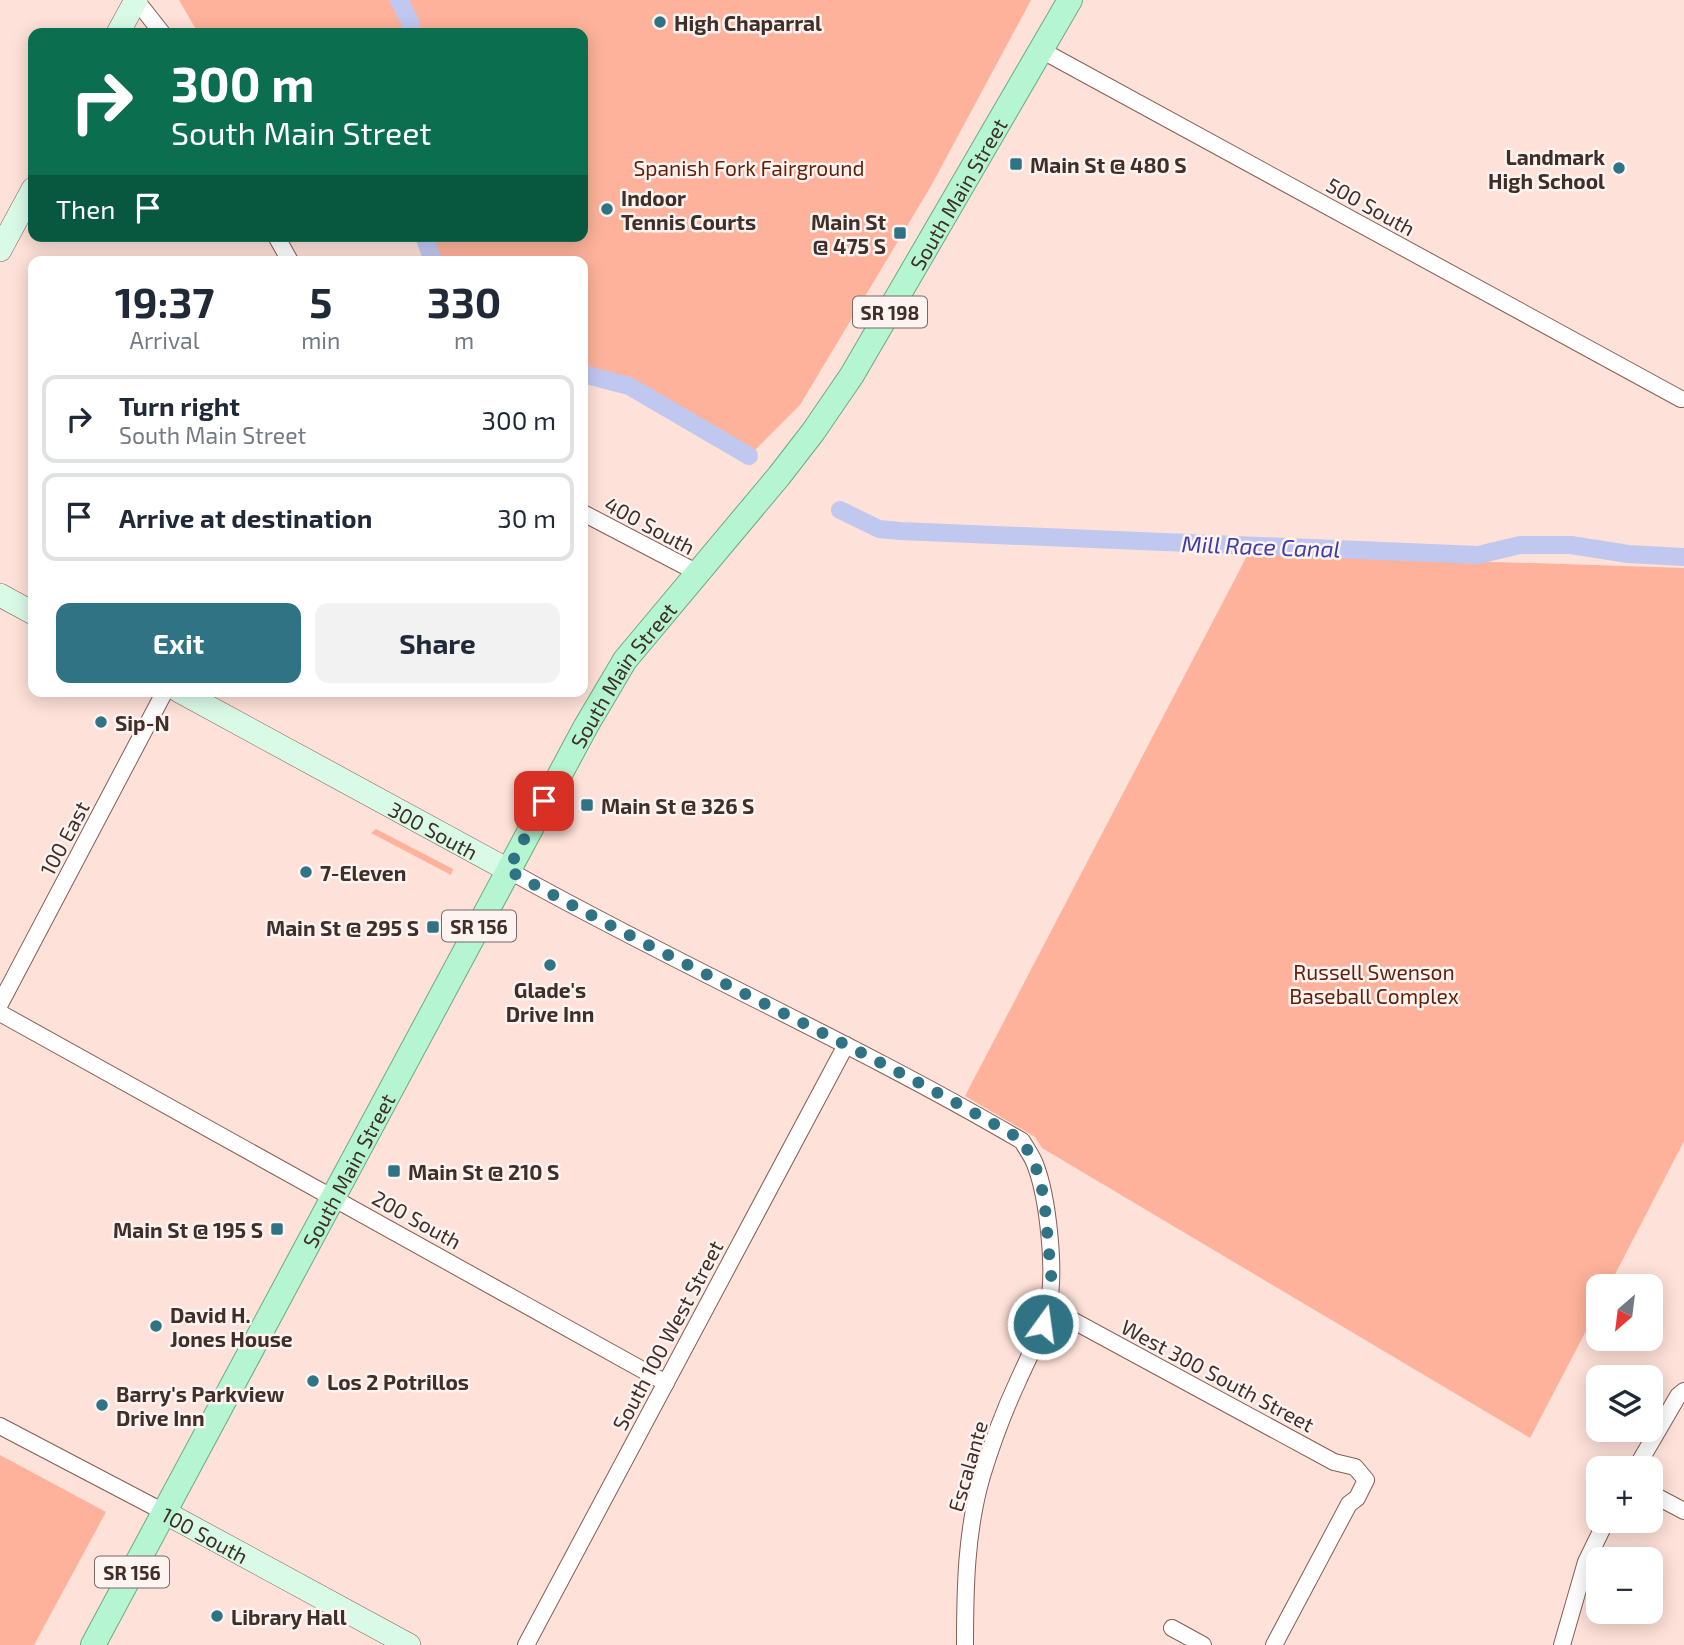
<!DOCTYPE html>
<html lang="en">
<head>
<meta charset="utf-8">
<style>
  :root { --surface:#fff; --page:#f2f2f3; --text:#1f2937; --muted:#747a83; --line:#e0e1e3; --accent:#307384 }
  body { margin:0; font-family:"Exo 2",sans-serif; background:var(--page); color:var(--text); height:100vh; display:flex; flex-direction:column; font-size:26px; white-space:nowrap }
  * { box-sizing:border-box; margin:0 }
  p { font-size:23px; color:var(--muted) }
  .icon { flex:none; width:38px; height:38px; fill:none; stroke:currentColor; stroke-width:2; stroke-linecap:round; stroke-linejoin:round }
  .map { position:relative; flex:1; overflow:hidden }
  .details { position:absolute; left:28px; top:256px; width:560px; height:441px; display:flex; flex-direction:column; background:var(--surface); border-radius:14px; box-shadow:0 4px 18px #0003 }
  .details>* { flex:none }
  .top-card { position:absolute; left:28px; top:28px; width:560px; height:214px; border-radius:14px; box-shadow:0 4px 18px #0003; background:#0b6e4f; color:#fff; overflow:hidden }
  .needle { width:46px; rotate:208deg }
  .buttons { position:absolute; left:1586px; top:1274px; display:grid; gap:14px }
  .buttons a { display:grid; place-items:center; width:77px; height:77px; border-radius:14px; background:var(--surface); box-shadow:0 4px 18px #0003; font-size:35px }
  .pin { position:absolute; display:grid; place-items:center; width:60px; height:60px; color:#fff; margin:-30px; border-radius:14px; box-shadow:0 4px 10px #0006 }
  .me { position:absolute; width:77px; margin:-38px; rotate:14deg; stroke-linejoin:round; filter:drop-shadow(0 0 5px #0008) }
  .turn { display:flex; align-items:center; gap:24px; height:147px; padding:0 28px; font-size:32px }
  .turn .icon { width:91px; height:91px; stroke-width:2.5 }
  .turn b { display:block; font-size:49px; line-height:60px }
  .then { display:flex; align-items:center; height:66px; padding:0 28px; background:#0003; gap:14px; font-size:26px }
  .eta { display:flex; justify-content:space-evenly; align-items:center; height:119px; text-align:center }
  .eta b { font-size:42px; font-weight:700; line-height:49px }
  .primary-button { display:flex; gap:14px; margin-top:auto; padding:14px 28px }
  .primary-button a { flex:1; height:80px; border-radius:14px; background:var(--accent); color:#fff; font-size:28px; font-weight:700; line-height:80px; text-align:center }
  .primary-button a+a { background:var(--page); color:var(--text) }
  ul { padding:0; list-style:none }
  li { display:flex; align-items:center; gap:21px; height:88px; margin:0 14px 10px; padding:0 14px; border:4px solid var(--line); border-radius:14px }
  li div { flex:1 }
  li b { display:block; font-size:26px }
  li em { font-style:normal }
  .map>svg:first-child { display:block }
  .green { fill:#feb29b }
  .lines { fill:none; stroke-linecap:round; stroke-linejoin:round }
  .canal { stroke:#c1c8f0; stroke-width:18 }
  .street-casing { stroke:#865d51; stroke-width:18 }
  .secondary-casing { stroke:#865d51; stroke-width:24 }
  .primary-casing { stroke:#6cab82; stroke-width:26 }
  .street { stroke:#fff; stroke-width:16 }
  .secondary { stroke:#dafae8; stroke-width:23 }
  .primary { stroke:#b5f5d1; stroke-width:24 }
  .route { stroke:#307384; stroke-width:12; stroke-dasharray:0 21.6 }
  .poi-dot { fill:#307384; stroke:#fdf3f0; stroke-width:2.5 }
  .labels { text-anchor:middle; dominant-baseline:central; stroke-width:5; stroke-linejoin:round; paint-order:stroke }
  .shield { fill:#fdf3f0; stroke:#796964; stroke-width:2 }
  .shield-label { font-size:19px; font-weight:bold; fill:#402e28 }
  .poi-label { font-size:21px; font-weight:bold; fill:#402e28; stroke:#fdf3f0; text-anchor:start }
  .park-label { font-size:21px; fill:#611e08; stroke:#fdf3f0 }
  .street-label { font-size:21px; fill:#402e28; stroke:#fdf3f0 }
  .water-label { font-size:23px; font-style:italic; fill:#3e3daa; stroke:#fdf3f0 }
</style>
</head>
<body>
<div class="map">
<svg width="1684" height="1645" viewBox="0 0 1684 1645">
  <rect width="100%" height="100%" fill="#fee1d8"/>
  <g class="green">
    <path d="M179,0h852l-100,186 -131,219 -51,51 -120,-70 -46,-12v-113h-150l-9,-25h159v-203h-385z"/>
    <path d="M1248,554l436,14v573l-75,145h-11v22l-68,130 -488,-290 -7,-11 -70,-41z"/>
    <path d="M376,829l77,40 -2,6 -80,-42z"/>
    <path d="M0,1455l106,57 -72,133h-34z"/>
  </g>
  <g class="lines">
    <g class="canal">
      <path d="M399,0l11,22 2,11"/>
      <path d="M424,236l9,25"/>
      <path d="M583,374l46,12 120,70"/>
      <path d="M840,510l39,19 21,2 578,24 42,-10h51l57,9 56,3"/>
    </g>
    <g class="street-casing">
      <g id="street">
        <path d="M136,0l26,33"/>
        <path d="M1041,50l640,349"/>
        <path d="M276,236l14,25"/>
        <path d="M583,513l115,60"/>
        <path d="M508,870c169,95 347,173 514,271 4,7 10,15 13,23 13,33 21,108 13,143 -6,26 -19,49 -30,74 -14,30 -26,62 -36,95 -16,55 -17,112 -17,169"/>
        <path d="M0,1004l165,-313"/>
        <path d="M0,1013l666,370"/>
        <path d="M1048,1307l286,155 21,5 11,13 -9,18 -8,6 -75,141"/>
        <path d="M0,1426l164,86"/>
        <path d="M1636,1468l42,-72 6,-5"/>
        <path d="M1650,1493l34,18"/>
        <path d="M1172,1628l31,17"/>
        <path d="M526,1645l320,-600"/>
        <path d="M1562,1645l24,-83 20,-41"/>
      </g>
    </g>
    <g class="secondary-casing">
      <g id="secondary">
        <path d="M118,33l18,-33"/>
        <path d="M0,250l33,-61"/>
        <path d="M0,595l33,18"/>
        <path id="s1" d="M179,691l329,179"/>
        <path id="s2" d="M164,1512l245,133"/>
      </g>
    </g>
    <g class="primary-casing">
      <g id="primary">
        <path id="s3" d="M93,1645l493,-919 39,-66 154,-184 34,-44 39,-57 218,-375"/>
      </g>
    </g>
    <use href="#street" class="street"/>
    <use href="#secondary" class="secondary"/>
    <use href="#primary" class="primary"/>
  </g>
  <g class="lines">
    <path class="route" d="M544,801l-36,69c169,95 347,173 514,270l13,24 9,33 8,88 -9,39"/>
  </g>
  <g class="poi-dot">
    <circle cx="660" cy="22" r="7"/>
    <rect x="1009" y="157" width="14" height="14" rx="3.5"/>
    <circle cx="1619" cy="168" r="7"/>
    <circle cx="607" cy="209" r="7"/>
    <rect x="893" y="226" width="14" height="14" rx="3.5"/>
    <circle cx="101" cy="722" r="7"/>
    <rect x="580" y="798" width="14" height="14" rx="3.5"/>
    <circle cx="306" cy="872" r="7"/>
    <rect x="426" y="920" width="14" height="14" rx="3.5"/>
    <circle cx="550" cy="965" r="7"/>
    <rect x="387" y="1164" width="14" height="14" rx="3.5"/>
    <rect x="270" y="1222" width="14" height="14" rx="3.5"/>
    <circle cx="156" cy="1326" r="7"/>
    <circle cx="313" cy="1381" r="7"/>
    <circle cx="102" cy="1405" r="7"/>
    <circle cx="217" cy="1616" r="7"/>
  </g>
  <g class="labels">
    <g class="shield">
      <rect x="853" y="296.5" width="74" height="31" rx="5"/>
      <rect x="442" y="910.5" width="74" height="31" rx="5"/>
      <rect x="95" y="1556.5" width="74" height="31" rx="5"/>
    </g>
    <g class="shield-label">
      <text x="890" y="312">SR 198</text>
      <text x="479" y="926">SR 156</text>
      <text x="132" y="1572">SR 156</text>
    </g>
    <g class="poi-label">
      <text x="674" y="22">High Chaparral</text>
      <text x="1605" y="156" text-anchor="end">Landmark<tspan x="1605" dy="24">High School</tspan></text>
      <text x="1030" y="164">Main St @ 480 S</text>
      <text x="621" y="197">Indoor<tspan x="621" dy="24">Tennis Courts</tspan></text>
      <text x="886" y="221" text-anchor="end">Main St<tspan x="886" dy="24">@ 475 S</tspan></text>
      <text x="115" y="722">Sip-N</text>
      <text x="601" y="805">Main St @ 326 S</text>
      <text x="320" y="872">7-Eleven</text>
      <text x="419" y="927" text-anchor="end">Main St @ 295 S</text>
      <text x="550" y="989" text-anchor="middle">Glade's<tspan x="550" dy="24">Drive Inn</tspan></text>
      <text x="408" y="1171">Main St @ 210 S</text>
      <text x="263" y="1229" text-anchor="end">Main St @ 195 S</text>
      <text x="170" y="1314">David H.<tspan x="170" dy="24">Jones House</tspan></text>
      <text x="327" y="1381">Los 2 Potrillos</text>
      <text x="116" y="1393">Barry's Parkview<tspan x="116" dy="24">Drive Inn</tspan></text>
      <text x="231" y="1616">Library Hall</text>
    </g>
    <g class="park-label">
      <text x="749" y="167">Spanish Fork Fairground</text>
      <text x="1374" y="971">Russell Swenson<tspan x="1374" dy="24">Baseball Complex</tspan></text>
    </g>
    <g class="street-label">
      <text stroke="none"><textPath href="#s3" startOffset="1694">South Main Street</textPath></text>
      <text transform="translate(1371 206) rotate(29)">500 South</text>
      <text transform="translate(650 525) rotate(28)">400 South</text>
      <text stroke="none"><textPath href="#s3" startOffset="1106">South Main Street</textPath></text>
      <text stroke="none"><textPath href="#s1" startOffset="290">300 South</textPath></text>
      <text transform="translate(64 838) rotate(-62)">100 East</text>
      <text stroke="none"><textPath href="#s3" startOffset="539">South Main Street</textPath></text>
      <text transform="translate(417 1219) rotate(29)">200 South</text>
      <text transform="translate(667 1335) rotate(-62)">South 100 West Street</text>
      <text transform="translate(1218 1375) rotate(28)">West 300 South Street</text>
      <text transform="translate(967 1466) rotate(-74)">Escalante</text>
      <text stroke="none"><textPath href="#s2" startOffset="47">100 South</textPath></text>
    </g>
    <g class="water-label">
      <text transform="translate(1261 546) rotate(2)">Mill Race Canal</text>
    </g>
  </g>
</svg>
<div class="buttons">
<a><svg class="needle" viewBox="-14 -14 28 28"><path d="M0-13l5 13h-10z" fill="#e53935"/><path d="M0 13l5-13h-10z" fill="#747a83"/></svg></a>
<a><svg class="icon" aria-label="layers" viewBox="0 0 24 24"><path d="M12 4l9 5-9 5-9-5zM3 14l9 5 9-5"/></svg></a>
<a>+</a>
<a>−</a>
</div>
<div class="pin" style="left:544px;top:801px;background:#d93025"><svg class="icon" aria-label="arrive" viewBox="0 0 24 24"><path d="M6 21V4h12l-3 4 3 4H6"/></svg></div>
<svg class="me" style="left:1043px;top:1324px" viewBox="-20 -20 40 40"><circle r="17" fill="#307384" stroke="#fff" stroke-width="3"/><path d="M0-11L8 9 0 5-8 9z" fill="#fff"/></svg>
<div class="top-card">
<div class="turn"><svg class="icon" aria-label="right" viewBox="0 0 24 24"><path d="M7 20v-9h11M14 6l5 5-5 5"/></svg><div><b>300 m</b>South Main Street</div></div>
<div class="then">Then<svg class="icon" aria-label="arrive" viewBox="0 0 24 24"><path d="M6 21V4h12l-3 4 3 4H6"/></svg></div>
</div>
<section class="details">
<div class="eta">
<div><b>19:37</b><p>Arrival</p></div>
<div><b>5</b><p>min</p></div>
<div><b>330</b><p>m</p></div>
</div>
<ul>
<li><svg class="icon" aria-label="right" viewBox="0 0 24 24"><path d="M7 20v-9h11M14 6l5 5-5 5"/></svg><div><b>Turn right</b><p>South Main Street</p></div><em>300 m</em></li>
<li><svg class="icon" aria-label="arrive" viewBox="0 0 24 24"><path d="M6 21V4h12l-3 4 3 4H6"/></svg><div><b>Arrive at destination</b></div><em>30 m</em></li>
</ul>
<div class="primary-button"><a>Exit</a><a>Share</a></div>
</section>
</div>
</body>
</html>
